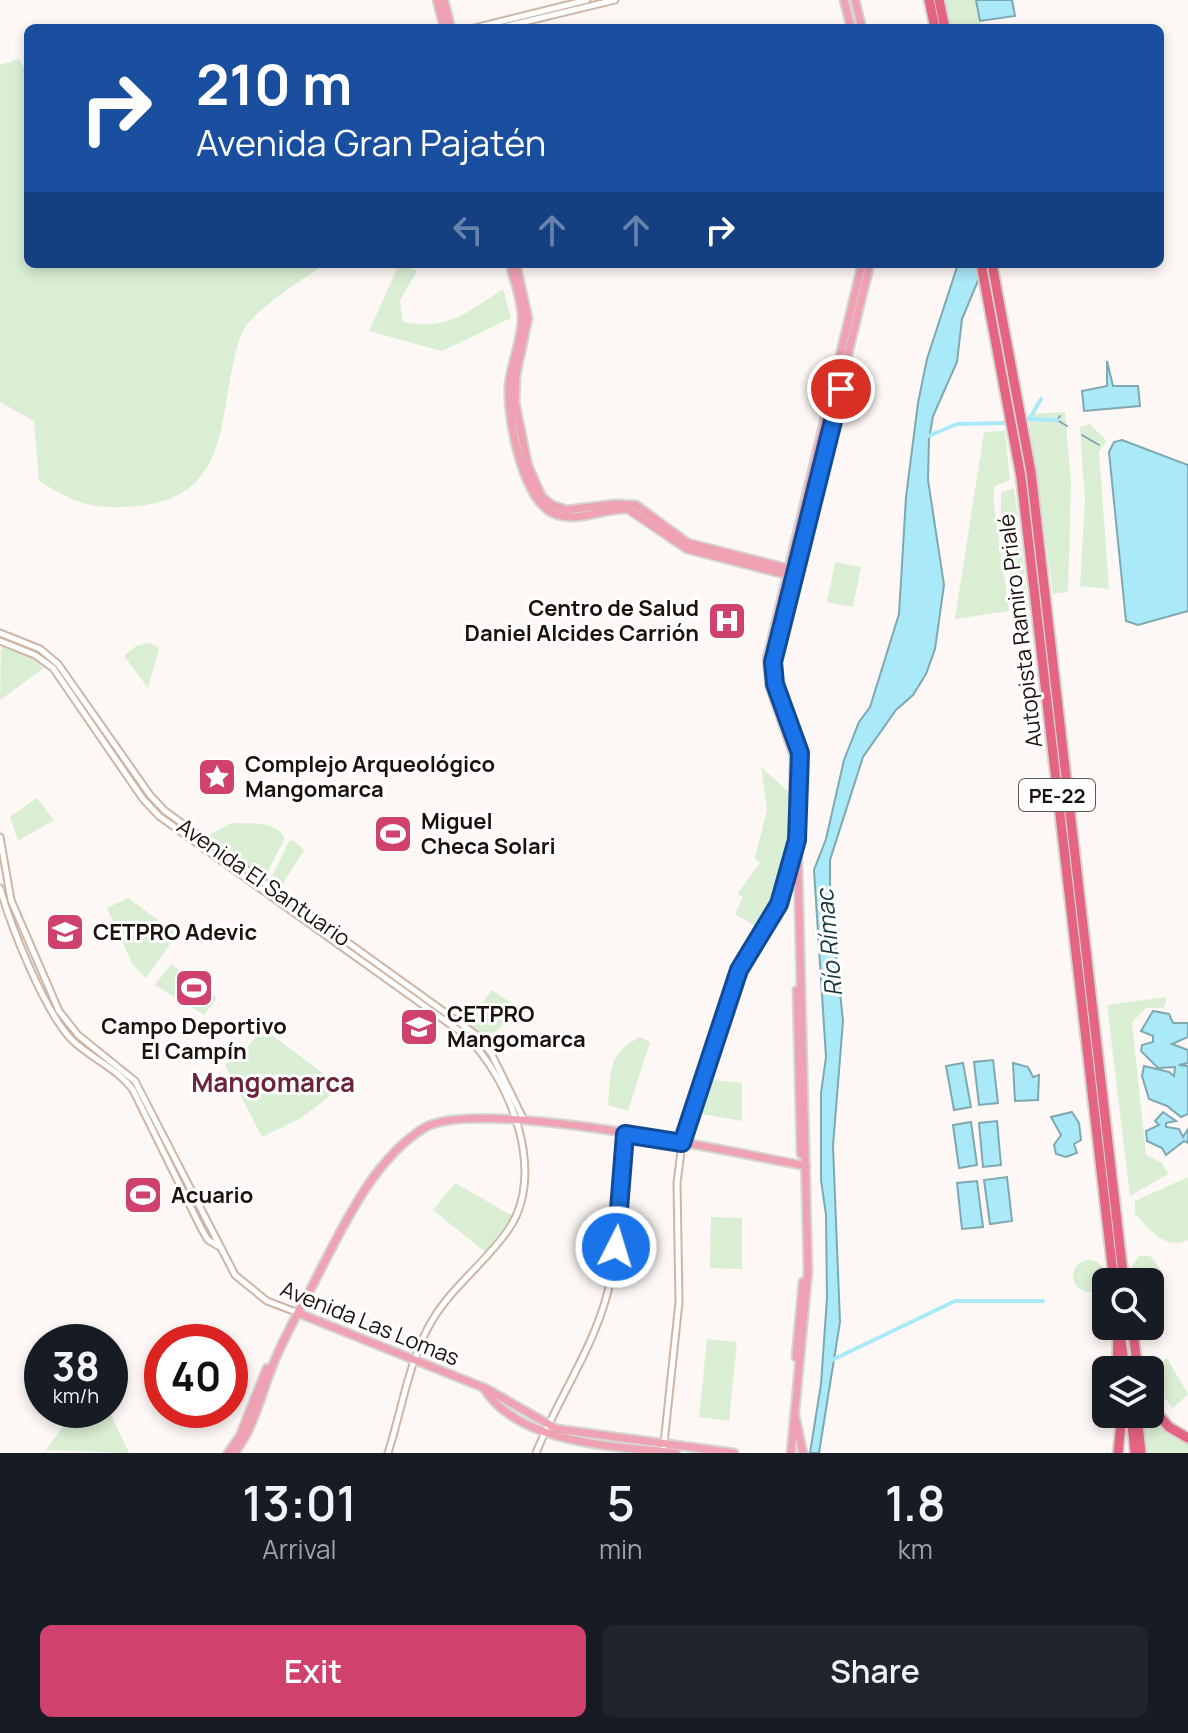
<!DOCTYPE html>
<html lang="en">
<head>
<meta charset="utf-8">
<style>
  :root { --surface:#171b24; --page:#20242c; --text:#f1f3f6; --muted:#9ea1a6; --accent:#d0426d }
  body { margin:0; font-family:Manrope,sans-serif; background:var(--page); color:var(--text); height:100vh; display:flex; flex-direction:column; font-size:30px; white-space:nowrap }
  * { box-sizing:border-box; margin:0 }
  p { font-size:26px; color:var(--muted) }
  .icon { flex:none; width:44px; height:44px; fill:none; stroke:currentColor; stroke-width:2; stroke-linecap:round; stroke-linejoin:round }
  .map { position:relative; height:1453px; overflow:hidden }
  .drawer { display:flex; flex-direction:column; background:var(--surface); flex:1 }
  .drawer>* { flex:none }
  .hud { position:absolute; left:24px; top:24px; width:1140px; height:244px; border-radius:12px; box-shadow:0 4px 12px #0003; background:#1a4fa0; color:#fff; overflow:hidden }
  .controls { position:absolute; left:1092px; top:1268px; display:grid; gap:16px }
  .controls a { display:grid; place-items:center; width:72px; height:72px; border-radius:12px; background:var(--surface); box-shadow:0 4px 12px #0003; font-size:40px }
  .speed { position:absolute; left:24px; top:1324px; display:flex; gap:16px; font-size:40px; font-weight:700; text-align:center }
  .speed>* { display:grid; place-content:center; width:104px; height:104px; border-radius:50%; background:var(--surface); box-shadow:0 4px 12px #0003; line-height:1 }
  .speed small { font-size:20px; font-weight:400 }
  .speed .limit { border:12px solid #d22; background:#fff; color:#111 }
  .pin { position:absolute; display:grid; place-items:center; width:68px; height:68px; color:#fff; margin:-34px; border:4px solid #fff; border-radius:50%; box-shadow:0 2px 8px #0007 }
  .me { position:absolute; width:88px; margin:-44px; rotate:5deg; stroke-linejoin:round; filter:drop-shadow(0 0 6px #0008) }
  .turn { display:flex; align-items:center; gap:28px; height:168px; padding:0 40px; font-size:36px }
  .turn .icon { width:104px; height:104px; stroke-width:2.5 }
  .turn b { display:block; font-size:56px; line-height:68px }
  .lanes { display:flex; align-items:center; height:76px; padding:0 40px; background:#0003; justify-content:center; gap:40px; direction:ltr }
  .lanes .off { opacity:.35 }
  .eta { display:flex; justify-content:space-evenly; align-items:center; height:136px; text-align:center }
  .eta b { font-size:48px; font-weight:600; line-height:56px }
  .button { display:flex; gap:16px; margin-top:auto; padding:16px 40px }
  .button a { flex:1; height:92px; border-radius:12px; background:var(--accent); color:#fff; font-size:32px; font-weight:600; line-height:92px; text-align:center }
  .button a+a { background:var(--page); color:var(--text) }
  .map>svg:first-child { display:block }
  .green { fill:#daeed4 }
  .water { fill:#aae9f7; stroke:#7fa8b1; stroke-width:2 }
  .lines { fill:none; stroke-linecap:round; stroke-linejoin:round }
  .stream { stroke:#7fa8b1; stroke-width:2 }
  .canal { stroke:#aae9f7; stroke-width:4 }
  .minor-casing { stroke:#ceb5a5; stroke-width:9 }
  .major-casing { stroke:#d6d4d3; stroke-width:11 }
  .highway-casing { stroke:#d6d4d3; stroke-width:13 }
  .minor { stroke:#fff; stroke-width:5 }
  .major { stroke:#efa2b3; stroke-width:7 }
  .highway { stroke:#e46481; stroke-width:9 }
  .route-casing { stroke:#114b97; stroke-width:20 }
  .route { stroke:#1a73e8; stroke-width:14 }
  .labels { text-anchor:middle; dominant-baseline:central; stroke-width:6; stroke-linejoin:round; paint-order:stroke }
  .shield { fill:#fff; stroke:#5f5956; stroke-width:2 }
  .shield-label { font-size:20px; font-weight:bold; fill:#1b120d }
  .poi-label { font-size:22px; font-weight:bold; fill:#1b120d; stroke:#fff; text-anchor:start }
  .street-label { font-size:22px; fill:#1b120d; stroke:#fff }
  .water-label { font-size:24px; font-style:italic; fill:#17363d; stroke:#fff }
  .quarter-label { font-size:26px; font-weight:bold; fill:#6a2538; stroke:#fff }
</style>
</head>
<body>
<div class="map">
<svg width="1188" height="1453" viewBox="0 0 1188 1453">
  <rect width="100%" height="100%" fill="#fdf8f5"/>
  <g class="green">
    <path d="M945,0h31l5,28h-31z"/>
    <path d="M19,59l9,15v190h296c-21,16 -75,48 -83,71 -25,69 -3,162 -104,171 -46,4 -60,-2 -98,-25l-5,-60 -34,-19v-337z"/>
    <path d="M399,264l18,7 -17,29 3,22c45,9 63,-9 100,-33l8,29 -69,33 -73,-20z"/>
    <path d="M1065,412l6,72 -3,108 -15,2 -25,-180z"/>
    <path d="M1090,424l17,17 -8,10 10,138 -29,-3 5,-85 -5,-74z"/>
    <path d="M1005,431l5,49 -15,6 -2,12 16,113 -54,8 29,-187z"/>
    <path d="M1014,488l15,121 -13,1 -15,-88v-30z"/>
    <path d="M835,562l26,5 -8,40 -26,-5z"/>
    <path d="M149,643l10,5 -11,40 -24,-32 12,-10z"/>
    <path d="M1,645l27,11 16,12 -44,32z"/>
    <path d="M761,767l30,27 -4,79 -26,57 -26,-16 8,-17 -6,-3 23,-31 -5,-5 12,-48z"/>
    <path d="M37,798l17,22 -36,21 -8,-24z"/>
    <path d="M232,823c19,1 43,-3 53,15l-21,41 -59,-42z"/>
    <path d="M293,840l11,10 -24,38 -10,-7 19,-40z"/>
    <path d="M128,898l49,36 -31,44 -13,-13 -26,-57z"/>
    <path d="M171,964l46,34 -13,17 -49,-30z"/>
    <path d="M492,990l18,12c7,18 -13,27 -26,38l-17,-17z"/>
    <path d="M1167,997l-3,11h-18l-14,14 14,133 16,8 6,11 -38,22 -23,-191z"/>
    <path d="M262,1028l80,59 -41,31 -39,19 -37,-72 21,-15z"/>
    <path d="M640,1037l10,5 -22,69 -20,-6c4,-32 -3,-50 32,-68z"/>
    <path d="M707,1079l35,4v38l-46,-8z"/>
    <path d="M1188,1177v63c-23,11 -38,-11 -53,-26v-13z"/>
    <path d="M455,1183l58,33 -28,36 -52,-42z"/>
    <path d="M711,1217l31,1v51l-32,-1z"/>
    <path d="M1139,1256h11l12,15 -3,9 -9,5v-3h-19l-2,-11z"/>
    <circle cx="1089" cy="1276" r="16"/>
    <path d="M707,1339l30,3 -8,79 -30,-4z"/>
    <path d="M1167,1358l21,36 -15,14 -12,-14 -8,-26z"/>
    <path d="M75,1410h34l20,43 -83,-3z"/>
    <path d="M1150,1412l20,22 18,7v12h-41l-5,-39z"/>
  </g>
  <g class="water">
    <path d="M976,0h36l3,16 -35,5z"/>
    <path d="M958,264h27l-23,55 -5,43 -24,54 -4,23 -1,41 16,105 -9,64 -9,25 -13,21 -17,15 -33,47 -33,103v39l13,122 -10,125 7,176 -21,131h-9l11,-69 6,-86 -1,-83 -5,-35v-87l5,-36 -12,-187 12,-31 18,-79 15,-38 11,-15 29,-93 7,-117 12,-94 9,-44z"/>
    <path d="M1107,361l6,25h25l2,20 -56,5 -2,-20 25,-5z"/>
    <path d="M1122,440l66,25v146l-50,14 -12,-4 -17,-169 5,-10z"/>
    <path d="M1153,1011l16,3 4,9h15v14l-16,7 16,6v13l-9,2 9,1v48l-7,3 -14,-11 -18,-7 -7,-23 2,-10 25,6 5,4 1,-9 -17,1 -17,-17 1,-6 11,-3v-6l-12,-5z"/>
    <path d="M993,1060l5,43 -19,2 -5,-43z"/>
    <path d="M963,1063l8,44 -17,3 -8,-44z"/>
    <path d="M1013,1063l15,4 5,10 6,-2 -1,25 -23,1z"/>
    <path d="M1072,1112l7,11 2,17 -7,4 3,9 -11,4 -10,-3 -2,-9 7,-10 -10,-18z"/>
    <path d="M1163,1112l13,9 -10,2v4l13,2 4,8 5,-8v14l-4,-2 -18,14 -4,-7 -15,-7 -1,-10 13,-6 -4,-4z"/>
    <path d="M997,1121l4,44 -18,2 -4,-44z"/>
    <path d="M971,1122l6,43 -18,3 -6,-43z"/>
    <path d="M1007,1177l5,44 -22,3 -6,-44z"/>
    <path d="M977,1181l6,46 -21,2 -5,-46z"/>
  </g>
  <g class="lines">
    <g class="stream">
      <path d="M1060,416l-3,4 10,6"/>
      <path d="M1082,435l17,10"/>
    </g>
    <g class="canal">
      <path d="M1030,418l11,-19"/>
      <path d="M1027,419l30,1"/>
      <path d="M926,437l31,-13 48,-1"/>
      <path d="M832,1360l123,-59h88"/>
    </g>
    <g class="minor-casing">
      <g id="minor">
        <path d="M474,28l113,-28"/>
        <path d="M499,28l116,-28"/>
        <path d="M0,633l40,16 18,15 92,131 15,16 310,223 16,19 33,67"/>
        <path d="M0,641l35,14 18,13 90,131 16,17 306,219c45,43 83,139 43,195 -22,32 -55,56 -75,89 -24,39 -31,91 -45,134"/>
        <path d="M0,837l11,63 48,111 19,24 57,46 100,194 32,26 29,11"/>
        <path d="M0,888c11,39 44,122 71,151 19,19 46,29 62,51l69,140 6,10 10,6"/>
        <path d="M536,1453c22,-55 57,-103 72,-162 13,-52 6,-105 17,-157"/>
        <path d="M663,1453l16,-151 -2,-119 5,-40 60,-180 34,-53 18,-53"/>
      </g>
    </g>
    <g class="major-casing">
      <g id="major">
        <path d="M437,0l7,28"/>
        <path d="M444,0l7,28"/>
        <path d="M844,0l7,28"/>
        <path d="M855,0l7,28"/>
        <path d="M510,264c4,17 12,36 12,54 0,23 -11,45 -13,67 -2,32 13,116 46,129 22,9 50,-6 73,-5l59,40 101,26"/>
        <path d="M516,264l12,54 -12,57 -1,27 13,64 14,31 10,8 14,5 49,-6 21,1 52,38 102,26"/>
        <path d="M793,858l1,-102 -24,-69 -3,-28 95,-395"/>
        <path d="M797,990l4,164"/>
        <path d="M298,1313l189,76 70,40 177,24"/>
        <path d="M796,1357l7,-75"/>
        <path d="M485,1390c36,55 131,56 191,63"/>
        <path d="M795,1416l8,37"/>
        <path d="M228,1453l12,-17 27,-68"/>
        <path d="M234,1453c19,-23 26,-55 37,-83 9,-25 24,-52 37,-76 30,-56 61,-132 116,-166 53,-32 312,25 382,38"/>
        <path d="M791,1453l17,-182 -11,-444c1,-24 8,-51 3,-75 -6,-31 -28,-58 -27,-90l97,-398"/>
      </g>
    </g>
    <g class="highway-casing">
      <g id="highway">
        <path d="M929,0l6,28"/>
        <path d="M939,0l6,28"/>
        <path d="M981,264l40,213 93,805"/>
        <path d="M992,264l39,208 93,810"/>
        <path d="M1119,1326l6,44"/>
        <path d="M1132,1326l6,44"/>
        <path d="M1117,1370l1,-33"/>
        <path d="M1150,1405l19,22 19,11"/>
        <path d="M1137,1414l4,39"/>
        <path d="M1132,1425l3,28"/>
        <path d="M1118,1453l4,-39"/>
      </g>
    </g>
    <use href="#minor" class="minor"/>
    <use href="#major" class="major"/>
    <use href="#highway" class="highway"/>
  </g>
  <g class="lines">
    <g class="route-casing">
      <path id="route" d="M616,1247l9,-113 57,9 57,-173 40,-66 18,-64 3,-87 -25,-69 -2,-22 68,-273"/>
    </g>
    <use href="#route" class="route"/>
  </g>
  <defs>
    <g id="hospital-square" transform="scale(2)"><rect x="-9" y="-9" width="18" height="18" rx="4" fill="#d0426d" stroke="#fff"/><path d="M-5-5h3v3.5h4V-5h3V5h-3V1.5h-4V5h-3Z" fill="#fff"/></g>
    <g id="sight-square" transform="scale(2)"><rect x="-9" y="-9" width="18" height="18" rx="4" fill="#d0426d" stroke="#fff"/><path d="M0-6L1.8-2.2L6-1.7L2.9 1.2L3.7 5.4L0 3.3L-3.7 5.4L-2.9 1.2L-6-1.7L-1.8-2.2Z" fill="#fff"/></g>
    <g id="stadium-square" transform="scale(2)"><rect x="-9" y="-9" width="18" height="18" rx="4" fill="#d0426d" stroke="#fff"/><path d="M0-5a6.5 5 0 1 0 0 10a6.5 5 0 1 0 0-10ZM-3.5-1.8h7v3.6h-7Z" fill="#fff"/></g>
    <g id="university-square" transform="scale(2)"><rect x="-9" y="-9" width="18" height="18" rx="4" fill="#d0426d" stroke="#fff"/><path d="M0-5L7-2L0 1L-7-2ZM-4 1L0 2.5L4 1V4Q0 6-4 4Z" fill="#fff"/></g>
  </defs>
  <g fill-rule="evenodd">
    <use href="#hospital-square" x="727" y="621"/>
    <use href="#sight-square" x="217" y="777"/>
    <use href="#stadium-square" x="393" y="834"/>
    <use href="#university-square" x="65" y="932"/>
    <use href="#stadium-square" x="194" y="988"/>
    <use href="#university-square" x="419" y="1027"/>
    <use href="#stadium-square" x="143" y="1195"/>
  </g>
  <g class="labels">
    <rect class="shield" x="1019" y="779" width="76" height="32" rx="6"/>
    <g class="shield-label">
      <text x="1057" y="795">PE-22</text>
    </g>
    <g class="poi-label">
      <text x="699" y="608" text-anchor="end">Centro de Salud<tspan x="699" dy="25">Daniel Alcides Carrión</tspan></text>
      <text x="245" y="764">Complejo Arqueológico<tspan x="245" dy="25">Mangomarca</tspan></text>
      <text x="421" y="821">Miguel<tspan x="421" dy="25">Checa Solari</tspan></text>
      <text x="93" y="932">CETPRO Adevic</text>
      <text x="447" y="1014">CETPRO<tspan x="447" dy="25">Mangomarca</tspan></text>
      <text x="194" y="1026" text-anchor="middle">Campo Deportivo<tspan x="194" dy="25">El Campín</tspan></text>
      <text x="171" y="1195">Acuario</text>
    </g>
    <g class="street-label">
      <text transform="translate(1020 631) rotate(-97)">Autopista Ramiro Prialé</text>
      <text transform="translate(264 882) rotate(35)">Avenida El Santuario</text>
      <text transform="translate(370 1323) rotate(22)">Avenida Las Lomas</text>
    </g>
    <g class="water-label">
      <text transform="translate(828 943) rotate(-95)">Río Rímac</text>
    </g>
    <g class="quarter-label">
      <text x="273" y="1082">Mangomarca</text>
    </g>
  </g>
</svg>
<div class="controls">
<a><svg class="icon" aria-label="search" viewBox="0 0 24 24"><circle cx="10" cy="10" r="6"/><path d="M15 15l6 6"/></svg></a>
<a><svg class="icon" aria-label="layers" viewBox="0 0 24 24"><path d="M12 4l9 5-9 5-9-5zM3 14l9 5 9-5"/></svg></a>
</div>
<div class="speed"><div>38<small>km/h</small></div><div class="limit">40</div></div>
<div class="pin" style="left:841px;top:389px;background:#d93025"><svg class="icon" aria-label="arrive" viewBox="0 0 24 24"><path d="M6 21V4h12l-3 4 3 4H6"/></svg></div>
<svg class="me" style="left:616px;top:1247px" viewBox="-20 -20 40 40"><circle r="17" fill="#1a73e8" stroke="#fff" stroke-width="3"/><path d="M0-11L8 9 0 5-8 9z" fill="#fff"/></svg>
<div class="hud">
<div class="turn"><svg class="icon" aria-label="right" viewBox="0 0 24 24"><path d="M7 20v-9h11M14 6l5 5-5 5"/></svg><div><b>210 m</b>Avenida Gran Pajatén</div></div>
<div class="lanes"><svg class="icon off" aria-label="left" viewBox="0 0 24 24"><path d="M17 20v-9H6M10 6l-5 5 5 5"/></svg><svg class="icon off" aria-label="ahead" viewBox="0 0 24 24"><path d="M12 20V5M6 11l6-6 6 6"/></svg><svg class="icon off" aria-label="ahead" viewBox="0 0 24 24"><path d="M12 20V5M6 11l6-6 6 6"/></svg><svg class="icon" aria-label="right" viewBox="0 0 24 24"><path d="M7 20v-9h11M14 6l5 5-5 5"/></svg></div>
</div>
</div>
<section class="drawer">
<div class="eta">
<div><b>13:01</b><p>Arrival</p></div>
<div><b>5</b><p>min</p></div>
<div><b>1.8</b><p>km</p></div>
</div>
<div class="button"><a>Exit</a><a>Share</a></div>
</section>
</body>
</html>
